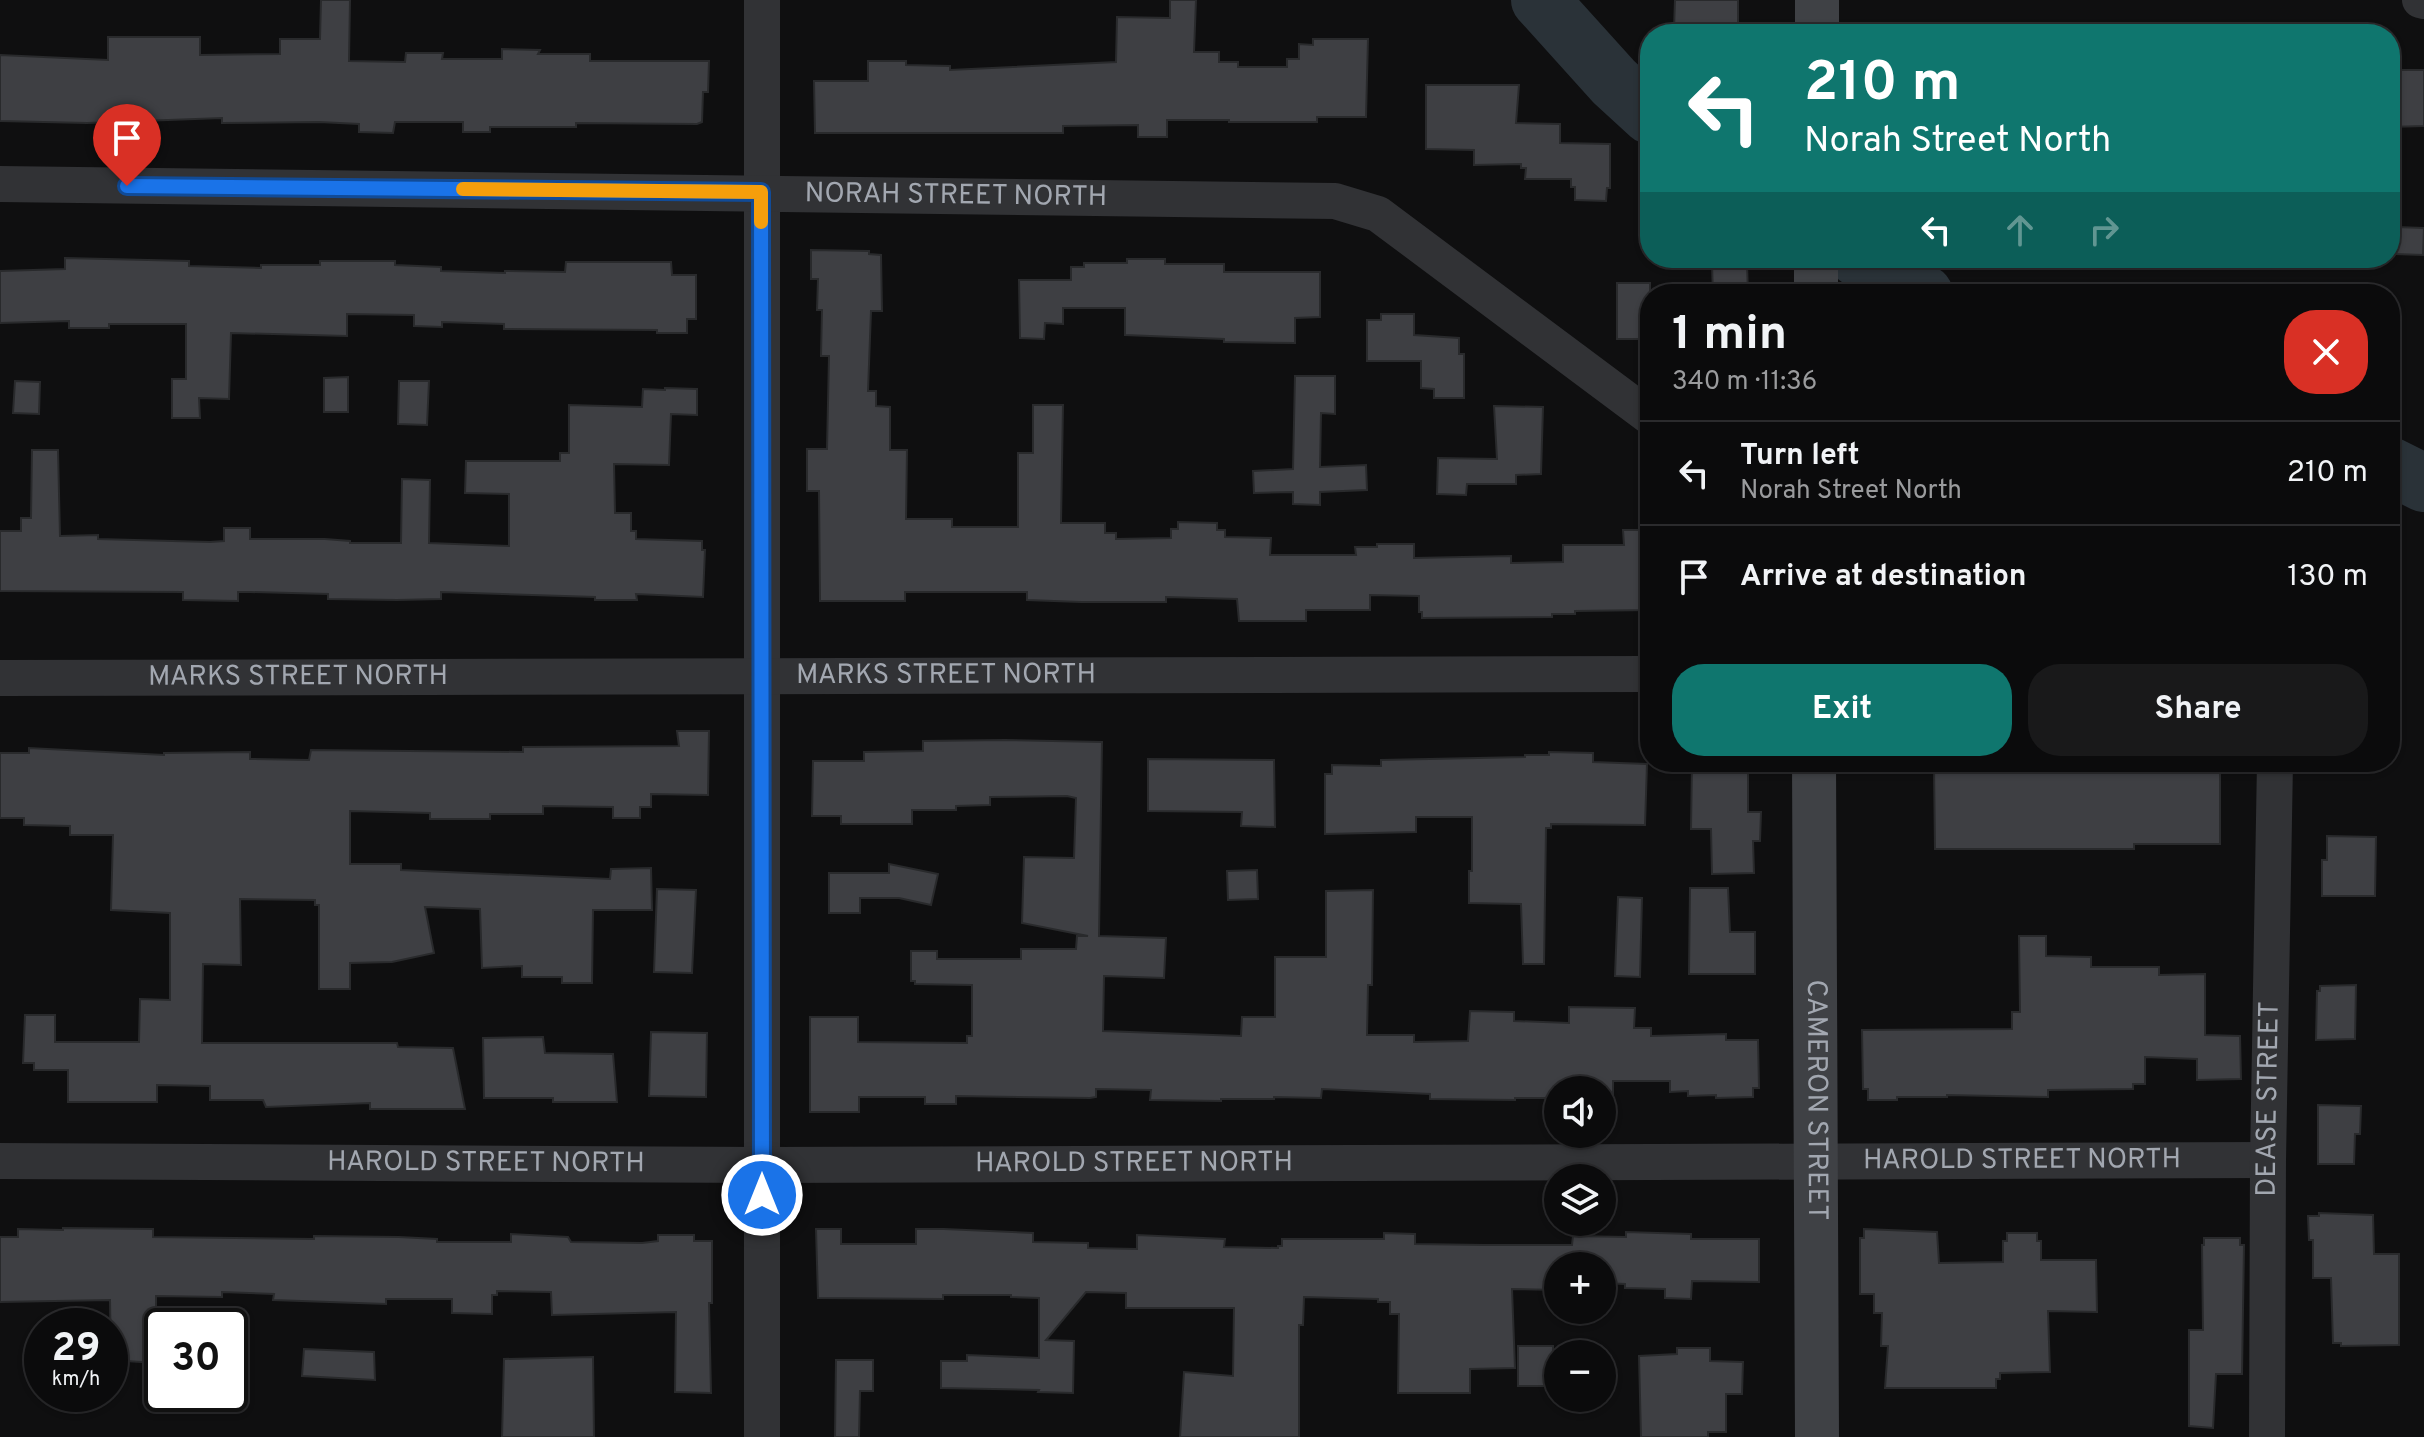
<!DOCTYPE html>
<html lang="en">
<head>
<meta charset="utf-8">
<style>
  :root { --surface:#0b0b0c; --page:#19191a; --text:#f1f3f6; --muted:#9a9b9d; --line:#2b2b2d; --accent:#0f766e }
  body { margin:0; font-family:Overpass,sans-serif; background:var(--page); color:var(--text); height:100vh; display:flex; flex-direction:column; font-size:30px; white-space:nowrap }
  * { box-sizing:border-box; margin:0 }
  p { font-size:26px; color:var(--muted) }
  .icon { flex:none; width:44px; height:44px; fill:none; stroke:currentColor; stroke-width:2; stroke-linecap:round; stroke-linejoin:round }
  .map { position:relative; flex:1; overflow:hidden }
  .side { position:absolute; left:1640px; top:284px; width:760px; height:488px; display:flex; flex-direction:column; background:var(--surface); border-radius:32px; box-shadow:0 2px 6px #0004,0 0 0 2px var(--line) }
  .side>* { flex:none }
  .top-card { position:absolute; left:1640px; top:24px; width:760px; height:244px; border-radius:32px; box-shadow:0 2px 6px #0004,0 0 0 2px var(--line); background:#0f766e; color:#fff; overflow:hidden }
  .buttons { position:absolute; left:1544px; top:1076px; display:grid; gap:16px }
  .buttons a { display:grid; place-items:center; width:72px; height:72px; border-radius:50%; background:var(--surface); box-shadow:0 2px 6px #0004,0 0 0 2px var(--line); font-size:40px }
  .speed { position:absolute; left:24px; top:1308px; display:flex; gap:16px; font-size:40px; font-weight:700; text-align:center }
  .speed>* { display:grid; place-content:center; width:104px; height:104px; border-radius:50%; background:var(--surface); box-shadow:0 2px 6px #0004,0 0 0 2px var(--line); line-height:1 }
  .speed small { font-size:20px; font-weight:400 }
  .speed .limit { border:4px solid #111; border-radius:12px; background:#fff; color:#111 }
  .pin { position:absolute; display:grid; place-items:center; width:68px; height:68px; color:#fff; margin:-82px -34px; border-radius:50% 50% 50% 0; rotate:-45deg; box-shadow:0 0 8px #0007 }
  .pin .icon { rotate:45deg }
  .me { position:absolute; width:88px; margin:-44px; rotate:0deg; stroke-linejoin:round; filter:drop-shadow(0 0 6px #0008) }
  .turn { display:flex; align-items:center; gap:28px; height:168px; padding:0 32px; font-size:36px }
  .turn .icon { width:104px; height:104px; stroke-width:2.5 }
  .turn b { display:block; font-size:56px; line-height:68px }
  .lanes { display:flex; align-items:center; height:76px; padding:0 32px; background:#0003; justify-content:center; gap:40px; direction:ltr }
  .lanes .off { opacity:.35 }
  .round { display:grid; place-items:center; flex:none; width:84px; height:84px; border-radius:32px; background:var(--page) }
  .summary { display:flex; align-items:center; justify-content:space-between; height:136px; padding:0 32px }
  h1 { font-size:48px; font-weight:700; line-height:60px }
  .primary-button { display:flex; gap:16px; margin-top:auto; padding:16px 32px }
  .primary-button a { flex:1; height:92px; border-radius:32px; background:var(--accent); color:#fff; font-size:32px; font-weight:700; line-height:92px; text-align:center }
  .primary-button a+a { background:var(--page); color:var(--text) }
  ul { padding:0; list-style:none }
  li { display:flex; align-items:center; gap:24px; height:104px; padding:0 32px; border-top:2px solid var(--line) }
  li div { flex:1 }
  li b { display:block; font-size:30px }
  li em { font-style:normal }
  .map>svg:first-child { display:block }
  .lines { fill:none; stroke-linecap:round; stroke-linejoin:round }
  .river { stroke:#2a3238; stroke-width:58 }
  .building { fill:#3e3f43; stroke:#292a2c; stroke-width:2 }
  .street { stroke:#313235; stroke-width:36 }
  .secondary { stroke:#3f4145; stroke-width:44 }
  .route-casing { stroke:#114b97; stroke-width:20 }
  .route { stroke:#1a73e8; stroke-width:14 }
  .slow { stroke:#f59e0b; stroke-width:14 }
  .labels { text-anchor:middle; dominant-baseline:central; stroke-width:6; stroke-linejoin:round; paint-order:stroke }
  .street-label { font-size:28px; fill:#a2a7b0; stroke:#0a0a0b }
</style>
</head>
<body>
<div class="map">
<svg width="2424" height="1437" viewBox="0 0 2424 1437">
  <rect width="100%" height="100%" fill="#0f0f10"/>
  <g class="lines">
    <g class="river">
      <path d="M1540,0l74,82 36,33"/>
      <path d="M1858,258l66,36"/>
      <path d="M2390,466l34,17"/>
    </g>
  </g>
  <g class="building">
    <path d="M321,0h29l-1,61 56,1 1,-9h37l-1,6h60v-10l38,1 -2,4h52v7h119l-1,31h-5l-1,30 -5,2 -121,-1v4h-86v5h-27v-10h-68l-2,11 -34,-1v-8l-40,-2 -97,1v-5l-135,5 -87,-2v-66l108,5v-23h92v18l80,-1v-15h40z"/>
    <path d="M1170,0h26l-2,52h25v10h19v5h49v-8h12v-15l14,1v-6h55l-2,78h-49v5h-88v-2h-62v17h-29v-12l-75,1v7h-248l-1,-52h54v-20h38v4l44,1v4l166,-8 1,-45 53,1z"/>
    <path d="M1675,0h63v34h-48v-4l-16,-1z"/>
    <path d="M2390,70h34v56l-34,1z"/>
    <path d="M1426,85h93l-3,38 44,1v19l50,1v44h-3l-1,13 -31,-1v-13h-4v-8h-46l1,-11h-5v-4l-47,1v-15l-48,-1z"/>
    <path d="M2396,227l28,1 -1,27 -28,-1z"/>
    <path d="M811,250l58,1v3l12,1 1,56h-11l-3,80h8v15l14,1v43h17l-1,69h46v8h66v-74h15v-48h30l-2,118h44v10h11v6l55,-1v-9h7v-7l39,1v7h8v7l46,1 -1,17h86l-1,-8h22v-3h37v14l97,-2v7l52,-1v-17h61l-1,-15h26l1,80 -75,1v3h-23v3l-130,1v-6h-3v-16l-49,-1v15h-64v11h-67l-2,-22 -71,-2v5h-85l-54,-2v-8h-122v9h-85l-1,-110h-12v-42h20l2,-93h-8l1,-46h-5l1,-31h-7z"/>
    <path d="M65,258l124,3v5l72,2v-3h59v-4h75v4l46,2v4l64,2v-2l60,1 1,-10h105l1,13h24v44h-9v14h-30v-3l-153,-1v-5l-62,-2v5l-28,-1v-11l-67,-1v22l-116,-3 -2,66 -30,-1 1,20h-28v-39h14v-55h-77v4h-40v-7l-69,2v-52l65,-2z"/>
    <path d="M1127,259h38v5h59v8h96v45l-25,1v25l-71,-1v-3l-99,-4v-27h-62v16l-18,-1 -1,16 -24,-1 -1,-58h52v-13h13v-4h43z"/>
    <path d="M1747,264l1,30h-35l-1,-29z"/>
    <rect x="1617" y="283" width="33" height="56"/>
    <path d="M1381,314h33v21l45,3v16h5v44h-30v-9l-13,-1v-27h-54v-41h14z"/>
    <path d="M1295,376h40v38l-14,-1 -1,54 46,-2 1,25 -47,2v13l-27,-1v-12l-39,1 -1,-22 40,-2z"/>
    <path d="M348,377v35h-24v-34z"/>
    <path d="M15,381l25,1 -1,32 -26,-1z"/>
    <path d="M399,381h30l-2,44 -29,-1z"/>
    <path d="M665,388l32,1v26l-26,-1 -2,51 -55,-1 1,49h16v18h5v8l66,2v9h3l-2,47 -67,-3 1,6h-42v-3l-154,-5v7l-44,1 -69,-1v-5l-78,-2h-12v9l-55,-1v-8l-183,-1v-60h21v-13h10l1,-68h26l2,86 38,-1v4l112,3 14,-1v-13h26v11h75l25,2v2h51l1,-64 28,1 -1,63 80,3v-52l-44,-1 1,-32h94v-8h9v-48l73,2 1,-18 22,1z"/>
    <path d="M1494,406l49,1 -2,67 -25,1v9h-49l-1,11 -29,-1 1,-36 59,1z"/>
    <path d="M677,731h32l-1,64 -57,-1v13h-11v11h-27v-11l-70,-1v8h-53v5h-60v-6l-80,-2v53h51v6l209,9 1,-10 40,-1 1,42h-59l-1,73h-30v-6h-40v-11l-40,2 -2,-59 -55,-2 9,46 -42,9 -42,1v26h-31v-84h-4v-5l-75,-1 1,66 -38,-1 -1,79h195l1,4 55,1 12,61h-95v-6l-104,4 -3,-7h-53v-14l-53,-1v17h-89v-32h-34v-7h-11l2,-48h30v27h84l1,-43 30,1v-87l-59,-3 2,-75h-43v-9l-46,-1v-7h-24v-65h29v-5l135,7v-2l86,-1v7l59,1 2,-10 212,2v-5l156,-1z"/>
    <path d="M1005,740l97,2 -3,194 67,2 -2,40 -60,-2 -1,55 138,5 1,-19h33v-60h51v-66l47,-1 -1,95h-4l-1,50h47v7l54,-1 2,-30 44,1v9l55,2v-16l66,1 -1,20h17v8l75,-2v6h32l1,48h-6v9l-37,1v-3l-28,1v-5l-18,1v-11h-57v17h-11v-8h-44v8h-43v2l-85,-1v-5l-108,-5 -1,9 -47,-1v2h-53v2l-71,-1 1,-10 -55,-1v8l-6,1 -134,-2v8h-31v-7h-66v15h-49v-95h48v25l109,1v-7h5v-51l-57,-1v-3h-4v-30h26v8h84v-10h55l1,-13h11l-66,-13 2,-66 50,1 2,-60 -9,-2 -77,1v8l-34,1v4h-44v14h-71v-8h-29l1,-55h51v-9l59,-1v-10z"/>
    <path d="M1549,752l44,1v9l54,2 -2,61 -94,-1v4h-5l-2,136h-21l-2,-60 -52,-1v-32h3v-54h-56v15l-91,2v-60h7v-9l49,1v-6l144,-3v-2h24z"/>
    <path d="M1148,759l126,1 1,67 -34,-1 1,-14 -94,-1z"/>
    <path d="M2022,762h111v4l87,-1v79h-86v5h-199l-1,-83h88z"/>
    <path d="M1692,764l56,2v46h13l-1,29h-7l1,32 -42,1 -1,-45h-20z"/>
    <path d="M2327,836l49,1 -1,59h-53v-36h5z"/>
    <path d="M889,864l49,10 -7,31 -32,-7h-39v15h-31v-40h60z"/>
    <path d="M1257,870l1,29 -30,1 -1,-29z"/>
    <path d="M1690,888h38l2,44h25v42h-66z"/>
    <path d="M657,889l39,1 -4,83 -38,-1z"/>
    <path d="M1618,897l24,1 -2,79 -25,-1z"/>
    <path d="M2019,936h27v20l45,1v10h68v8l46,-1v61l35,1 1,43 -44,1v-21l-52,-2v27h-12v5l-85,1v7l-101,-2v2h-50v3h-29v-11h-5l-1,-59 150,-1v-17h8z"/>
    <path d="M2356,985l-1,54 -39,1 1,-49h3v-5z"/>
    <path d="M651,1032l56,1 -1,64 -57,-1z"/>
    <path d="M543,1037l2,16 68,1 4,48h-64v-4h-69l-1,-60z"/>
    <path d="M2318,1105l43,1 -1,28h-5l-1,30h-36z"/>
    <path d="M2319,1213l54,2 1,39h25v91l-58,1v-3h-8l-2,-65h-18v-38h-4l-1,-24h11z"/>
    <path d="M63,1228l90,1v8l161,2v-3l85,1 38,2v3h74v-8l57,3 3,5 71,1 16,-2v-6h36v6h18v62h-3l2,90 -36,-1 1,-80 -124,3 -1,-23 -54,-1v4h-5v19l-40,-1v-14h-66v5l-113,-4 1,-6 -52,-2v5l-66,-1v67l-45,-3 -1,-60 -110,2v-65h18v-8l45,1z"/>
    <path d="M816,1229h25v15h75v-15h28l89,4v9l55,1v5l49,1v-14l88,4 -1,8 54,1v-2h4v-7h102v-6l31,1v10l70,1h87l1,-9 53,1v-5l65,2v5h68v43l-67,-1 -1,18 -26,-1v-9l-40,-1v-4l-23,-1v-17h-44v24l-46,-1 3,79 -45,1v24h-72l1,-79h-9v-12h-12v-3l-74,-2 -1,28h-4v112h-119l4,-65 49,4 1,-68h-108v-15l-40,-1 -40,48 28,1 -1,52 -35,-1 1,-2 -98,-2v-27h26v-6l72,3v-60l-28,-1v-2h-68v4l-125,-1z"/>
    <path d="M1864,1229l73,3 2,31 64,-1v-21h4v-8h30v8h4v19h55l1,52 -49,-1 2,61 -50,1v6h-4v9h-111l3,-42h-7l1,-33h-8v-19h-14v-56h4z"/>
    <path d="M2204,1238h36v7h4l-2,129h-26l-3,54 -24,-2v-96h14l-1,-85h2z"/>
    <rect x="1518" y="1346" width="35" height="40"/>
    <path d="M1677,1348h33v13l33,1 -1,32h-16v38h-18v5h-67l-2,-81 38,-2z"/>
    <path d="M304,1349l70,3 1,28 -73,-4z"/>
    <path d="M593,1357l1,80h-92l2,-78z"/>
    <path d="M836,1360h37v31h-13l-1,46h-24z"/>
  </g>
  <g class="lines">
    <g class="street">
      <path d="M762,0v1437"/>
      <path d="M2420,0l4,1"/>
      <path id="s1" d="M0,184l1335,17 43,13 272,203"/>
      <path id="s2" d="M0,678l1650,-4"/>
      <path id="s3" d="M0,1161l762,4 1506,-5"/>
      <path id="s4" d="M2267,1437l1,-277 7,-398"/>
    </g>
    <g class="secondary">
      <path d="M1817,34v-34"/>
      <path d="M1816,294v-36"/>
      <path id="s5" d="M1814,762l3,675"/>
    </g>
  </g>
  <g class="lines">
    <g class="route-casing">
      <path id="route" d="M127,186l634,6 1,1003"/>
    </g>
    <use href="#route" class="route"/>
    <path class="slow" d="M463,189l298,3v30"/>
  </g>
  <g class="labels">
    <g class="street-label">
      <text stroke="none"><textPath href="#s1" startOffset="956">NORAH STREET NORTH</textPath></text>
      <text stroke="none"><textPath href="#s2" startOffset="946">MARKS STREET NORTH</textPath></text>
      <text stroke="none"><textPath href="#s2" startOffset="298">MARKS STREET NORTH</textPath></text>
      <text stroke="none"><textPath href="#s4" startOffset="338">DEASE STREET</textPath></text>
      <text stroke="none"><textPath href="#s5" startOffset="338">CAMERON STREET</textPath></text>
      <text stroke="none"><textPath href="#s3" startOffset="2022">HAROLD STREET NORTH</textPath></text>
      <text stroke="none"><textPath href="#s3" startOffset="486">HAROLD STREET NORTH</textPath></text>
      <text stroke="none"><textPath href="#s3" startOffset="1134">HAROLD STREET NORTH</textPath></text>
    </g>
  </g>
</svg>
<div class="buttons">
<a><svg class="icon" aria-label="sound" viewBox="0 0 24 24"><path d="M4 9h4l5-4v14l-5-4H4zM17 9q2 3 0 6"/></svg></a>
<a><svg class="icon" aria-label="layers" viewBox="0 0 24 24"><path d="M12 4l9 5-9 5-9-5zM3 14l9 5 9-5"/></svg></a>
<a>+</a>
<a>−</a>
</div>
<div class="speed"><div>29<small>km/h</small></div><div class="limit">30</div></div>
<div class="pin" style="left:127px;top:186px;background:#d93025"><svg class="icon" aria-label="arrive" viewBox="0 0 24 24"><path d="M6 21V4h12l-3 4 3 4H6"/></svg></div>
<svg class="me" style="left:762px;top:1195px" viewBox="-20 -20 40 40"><circle r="17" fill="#1a73e8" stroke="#fff" stroke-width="3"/><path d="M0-11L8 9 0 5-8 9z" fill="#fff"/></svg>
<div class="top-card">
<div class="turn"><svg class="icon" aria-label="left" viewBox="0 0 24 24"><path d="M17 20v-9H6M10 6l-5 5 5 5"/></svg><div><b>210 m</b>Norah Street North</div></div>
<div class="lanes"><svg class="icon" aria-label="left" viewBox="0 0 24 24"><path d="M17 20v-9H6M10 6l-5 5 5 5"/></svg><svg class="icon off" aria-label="ahead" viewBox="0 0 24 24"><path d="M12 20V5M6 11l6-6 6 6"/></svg><svg class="icon off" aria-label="right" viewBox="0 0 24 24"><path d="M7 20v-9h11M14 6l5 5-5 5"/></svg></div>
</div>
<section class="side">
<div class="summary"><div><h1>1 min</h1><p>340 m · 11:36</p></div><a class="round" style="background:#d93025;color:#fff"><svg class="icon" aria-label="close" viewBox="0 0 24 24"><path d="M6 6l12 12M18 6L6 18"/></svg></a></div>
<ul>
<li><svg class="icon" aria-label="left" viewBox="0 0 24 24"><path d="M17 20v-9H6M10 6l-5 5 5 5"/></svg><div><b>Turn left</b><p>Norah Street North</p></div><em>210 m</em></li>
<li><svg class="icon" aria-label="arrive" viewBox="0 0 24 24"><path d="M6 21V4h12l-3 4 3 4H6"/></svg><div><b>Arrive at destination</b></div><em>130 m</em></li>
</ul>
<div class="primary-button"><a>Exit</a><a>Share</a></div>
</section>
</div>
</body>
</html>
